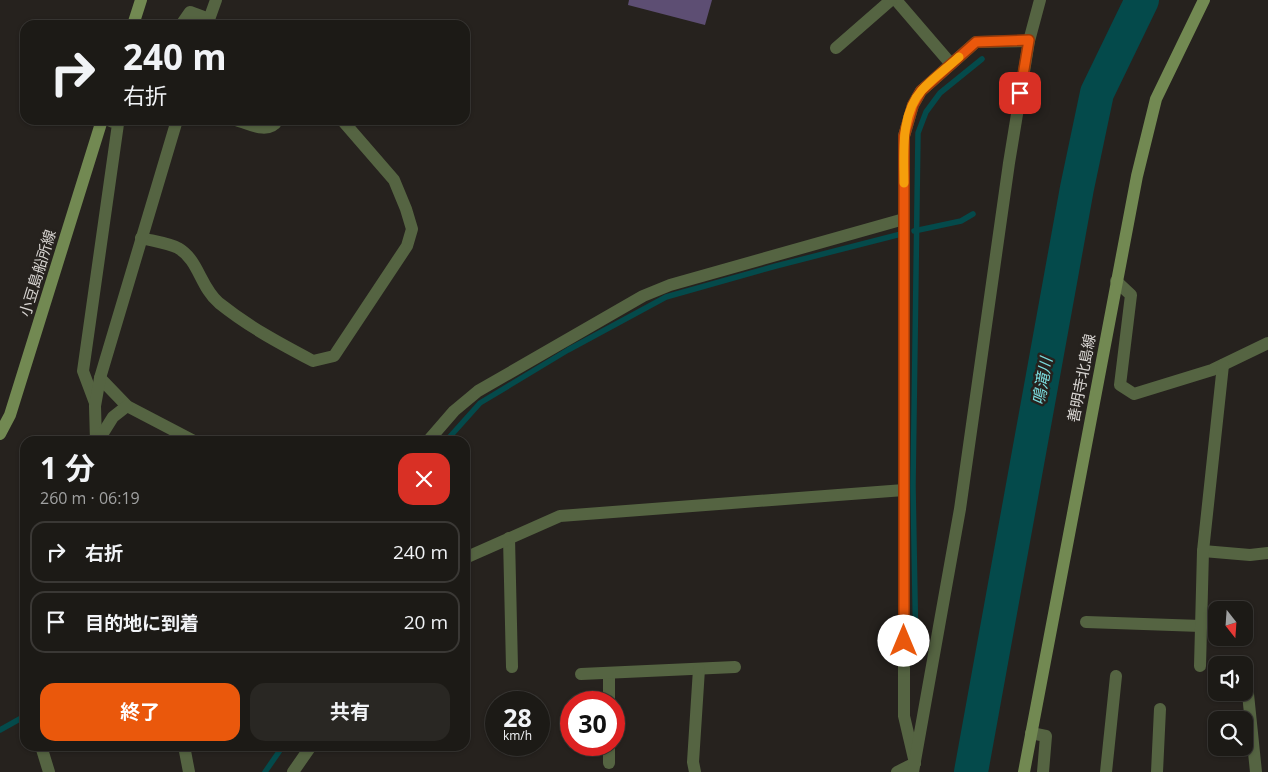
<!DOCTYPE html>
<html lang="ja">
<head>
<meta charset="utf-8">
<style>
  :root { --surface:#1c1a16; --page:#292723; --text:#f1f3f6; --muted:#a0a1a1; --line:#3a3835; --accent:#ea580c }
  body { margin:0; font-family:"Open Sans","Noto Sans JP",sans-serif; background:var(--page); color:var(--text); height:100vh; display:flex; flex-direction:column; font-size:19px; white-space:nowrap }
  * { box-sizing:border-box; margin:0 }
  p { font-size:16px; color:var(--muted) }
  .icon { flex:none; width:28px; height:28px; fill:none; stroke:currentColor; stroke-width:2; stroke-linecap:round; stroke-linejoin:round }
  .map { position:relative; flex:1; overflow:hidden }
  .panel { position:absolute; left:20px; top:436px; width:450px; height:315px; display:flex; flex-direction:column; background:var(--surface); border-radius:15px; box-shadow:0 1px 4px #0004,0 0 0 1px var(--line) }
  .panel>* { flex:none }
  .banner { position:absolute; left:20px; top:20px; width:450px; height:105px; border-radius:15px; box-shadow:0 1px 4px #0004,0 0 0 1px var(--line); background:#1c1a16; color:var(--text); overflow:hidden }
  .needle { width:32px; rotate:163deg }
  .tools { position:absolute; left:1208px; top:601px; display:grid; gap:10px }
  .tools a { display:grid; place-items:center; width:45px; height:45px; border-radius:10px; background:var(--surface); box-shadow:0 1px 4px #0004,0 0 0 1px var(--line); font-size:25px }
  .speed { position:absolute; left:485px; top:691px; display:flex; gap:10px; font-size:25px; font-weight:700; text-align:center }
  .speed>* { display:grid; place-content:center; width:65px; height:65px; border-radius:50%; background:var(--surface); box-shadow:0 1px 4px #0004,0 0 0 1px var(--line); line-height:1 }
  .speed small { font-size:12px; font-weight:400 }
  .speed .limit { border:8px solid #d22; background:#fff; color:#111 }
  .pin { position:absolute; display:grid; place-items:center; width:42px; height:42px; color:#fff; margin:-21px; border-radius:10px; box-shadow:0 2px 8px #0006 }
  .me { position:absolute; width:55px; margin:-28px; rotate:0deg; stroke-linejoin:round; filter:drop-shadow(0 0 4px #0008) }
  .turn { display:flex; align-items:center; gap:18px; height:105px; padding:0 20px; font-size:22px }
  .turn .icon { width:65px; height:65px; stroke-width:2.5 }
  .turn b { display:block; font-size:35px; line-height:42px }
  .round { display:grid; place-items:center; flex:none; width:52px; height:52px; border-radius:15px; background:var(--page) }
  .head { display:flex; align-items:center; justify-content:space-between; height:85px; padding:0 20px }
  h1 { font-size:30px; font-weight:700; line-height:38px }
  .primary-button { display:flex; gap:10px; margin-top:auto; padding:10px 20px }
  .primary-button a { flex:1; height:58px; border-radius:15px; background:var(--accent); color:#fff; font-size:20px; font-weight:700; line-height:58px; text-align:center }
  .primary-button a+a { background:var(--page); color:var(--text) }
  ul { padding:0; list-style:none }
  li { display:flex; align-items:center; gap:15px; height:62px; margin:0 10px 8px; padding:0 10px; border:2px solid var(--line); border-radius:15px }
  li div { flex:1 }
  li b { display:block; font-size:19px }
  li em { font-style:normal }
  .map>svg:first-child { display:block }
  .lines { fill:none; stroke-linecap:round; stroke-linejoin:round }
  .stream { stroke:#044a4b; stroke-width:5.5 }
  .river { stroke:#044a4b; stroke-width:34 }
  .building { fill:#5d4e73 }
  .street { stroke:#556442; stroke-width:12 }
  .secondary { stroke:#728952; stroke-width:12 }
  .route-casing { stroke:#983908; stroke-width:12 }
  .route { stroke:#ea580c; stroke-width:9 }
  .slow { stroke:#f59e0b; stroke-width:9 }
  .labels { text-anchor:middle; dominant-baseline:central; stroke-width:5; stroke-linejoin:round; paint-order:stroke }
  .street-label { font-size:15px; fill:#d9d6d3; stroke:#26221e }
  .water-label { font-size:16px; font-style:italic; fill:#7bdbdd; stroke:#26221e }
</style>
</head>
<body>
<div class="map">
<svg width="1268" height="772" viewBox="0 0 1268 772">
  <rect width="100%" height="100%" fill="#26221e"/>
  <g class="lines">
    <g class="stream">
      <path d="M914,231l47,-10 12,-7"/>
      <path d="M446,441l34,-38 88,-53 98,-53 110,-31 129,-33"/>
      <path d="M916,655l-3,-169 5,-353 8,-21 14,-19 42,-34"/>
      <path d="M0,730l25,-14"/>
      <path d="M265,772l18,-26"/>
    </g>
    <path class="river" d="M971,772l106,-584 20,-95 45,-93"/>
  </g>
  <path class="building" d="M629,0h83l-7,25 -77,-20z"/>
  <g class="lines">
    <g class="street">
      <path d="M896,0l55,64"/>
      <path d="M181,25l9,-13 19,7"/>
      <path d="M207,25l9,-25"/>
      <path d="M836,48l55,-48"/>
      <path d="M236,120c13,4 33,15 42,0"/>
      <path d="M141,238c12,3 27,5 37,10 21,12 22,39 41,55 30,24 60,40 94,58l21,-5 73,-110 5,-17 -6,-20 -12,-29 -52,-60"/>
      <path d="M1116,281l15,14 -11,90 14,9 78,-24 56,-27"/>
      <path d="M100,378l27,28 67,35"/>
      <path d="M95,403l-12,-32 35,-247 -10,-4"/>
      <path d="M96,441l-1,-35 5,-28 77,-258"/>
      <path d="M98,441l15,-24 14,-11"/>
      <path d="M428,441l26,-30 24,-20 165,-95 27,-11 234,-66"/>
      <path d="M509,538l3,129"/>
      <path d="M1203,551l47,4 18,-2"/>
      <path d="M465,558l95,-42 344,-26"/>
      <path d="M1086,622l115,4"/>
      <path d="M1200,666l3,-115 20,-186"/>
      <path d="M609,673v29"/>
      <path d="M581,674l154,-7"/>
      <path d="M1248,694l8,78"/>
      <path d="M1031,733l15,3 -3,36"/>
      <path d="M609,745v18"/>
      <path d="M41,746l8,26"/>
      <path d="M184,746l5,26"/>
      <path d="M915,763l-11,-47v-580l9,-31 8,-14 55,-49 53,-1"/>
      <path d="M293,772l18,-26"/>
      <path d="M695,772l-2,-10 6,-93"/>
      <path d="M897,772l18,-9"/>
      <path d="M913,772l47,-263 49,-346 20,-122 11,-41"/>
      <path d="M1106,772l10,-96"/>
      <path d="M1157,772l3,-63"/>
    </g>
    <g class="secondary">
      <path d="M133,25l8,-25"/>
      <path d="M0,434l10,-19 92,-295"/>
      <path d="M1024,772l113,-596 19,-77 48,-99"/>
    </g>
  </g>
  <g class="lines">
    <g class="route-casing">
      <path id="route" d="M904,641v-505l9,-31 8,-14 55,-49 53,-2 -9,53"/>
    </g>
    <use href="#route" class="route"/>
    <path class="slow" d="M904,183c0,-30 -4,-69 18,-93 11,-12 25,-22 37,-33"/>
  </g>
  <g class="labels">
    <g class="street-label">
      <text transform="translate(37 273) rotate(-73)">小豆島船所線</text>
      <text transform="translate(1081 378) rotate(-79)">善明寺北島線</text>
    </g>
    <g class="water-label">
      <text transform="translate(1042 381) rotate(-80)">鳴滝川</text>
    </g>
  </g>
</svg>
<div class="tools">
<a><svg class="needle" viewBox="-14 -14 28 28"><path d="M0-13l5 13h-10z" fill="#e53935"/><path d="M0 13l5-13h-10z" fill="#a0a1a1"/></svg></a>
<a><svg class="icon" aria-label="sound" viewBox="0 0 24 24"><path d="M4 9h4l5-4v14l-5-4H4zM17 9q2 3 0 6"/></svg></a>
<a><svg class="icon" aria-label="search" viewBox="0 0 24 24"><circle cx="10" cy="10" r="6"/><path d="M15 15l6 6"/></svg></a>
</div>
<div class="speed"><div>28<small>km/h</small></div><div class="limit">30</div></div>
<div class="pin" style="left:1020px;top:93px;background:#d93025"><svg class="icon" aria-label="arrive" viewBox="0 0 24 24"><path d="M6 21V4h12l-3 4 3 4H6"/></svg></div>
<svg class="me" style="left:904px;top:641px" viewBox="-20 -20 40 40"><circle r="19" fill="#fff"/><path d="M0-13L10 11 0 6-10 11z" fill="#ea580c"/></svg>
<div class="banner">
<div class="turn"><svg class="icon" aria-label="right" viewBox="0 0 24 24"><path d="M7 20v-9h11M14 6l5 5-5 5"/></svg><div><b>240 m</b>右折</div></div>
</div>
<section class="panel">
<div class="head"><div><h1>1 分</h1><p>260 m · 06:19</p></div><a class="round" style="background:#d93025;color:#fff"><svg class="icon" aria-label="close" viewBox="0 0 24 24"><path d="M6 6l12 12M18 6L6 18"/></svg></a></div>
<ul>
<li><svg class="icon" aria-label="right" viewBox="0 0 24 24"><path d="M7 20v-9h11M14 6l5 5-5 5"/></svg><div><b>右折</b></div><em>240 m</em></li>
<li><svg class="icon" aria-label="arrive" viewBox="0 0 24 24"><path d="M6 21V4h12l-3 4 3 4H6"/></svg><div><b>目的地に到着</b></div><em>20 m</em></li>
</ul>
<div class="primary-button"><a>終了</a><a>共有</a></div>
</section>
</div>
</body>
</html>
